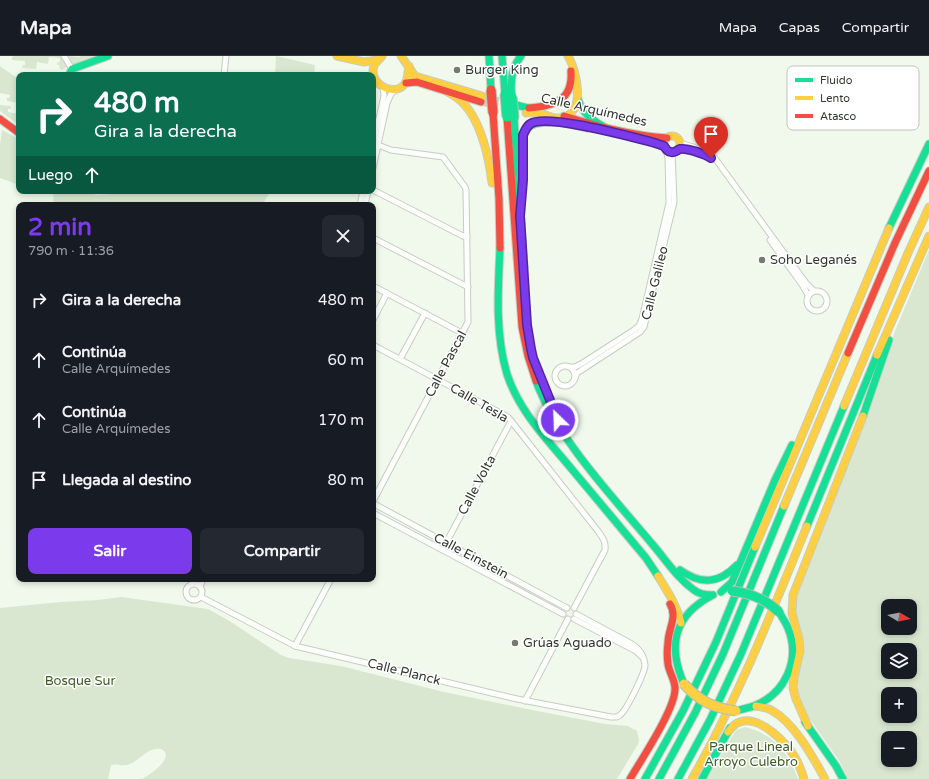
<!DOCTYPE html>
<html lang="es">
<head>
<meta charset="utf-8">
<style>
  :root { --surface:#171b24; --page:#242831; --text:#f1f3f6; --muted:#9ea1a6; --line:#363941; --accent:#7c3aed }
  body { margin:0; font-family:"Varela Round",sans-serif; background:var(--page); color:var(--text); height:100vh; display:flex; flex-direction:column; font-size:15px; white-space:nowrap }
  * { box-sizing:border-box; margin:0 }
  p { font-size:13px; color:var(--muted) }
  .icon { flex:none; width:22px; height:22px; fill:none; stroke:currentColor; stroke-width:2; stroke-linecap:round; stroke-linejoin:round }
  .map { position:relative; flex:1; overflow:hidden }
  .details { position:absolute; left:16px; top:146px; width:360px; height:380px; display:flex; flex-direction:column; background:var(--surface); border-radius:8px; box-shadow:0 2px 6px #0003 }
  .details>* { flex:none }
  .top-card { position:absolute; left:16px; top:16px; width:360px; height:122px; border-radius:8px; box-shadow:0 2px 6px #0003; background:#0b6e4f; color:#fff; overflow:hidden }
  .needle { width:26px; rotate:100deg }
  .controls { position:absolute; left:881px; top:543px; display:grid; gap:8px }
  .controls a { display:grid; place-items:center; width:36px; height:36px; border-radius:8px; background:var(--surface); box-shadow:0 2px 6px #0003; font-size:20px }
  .pin { position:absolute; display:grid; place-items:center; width:34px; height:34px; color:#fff; margin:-41px -17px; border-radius:50% 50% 50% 0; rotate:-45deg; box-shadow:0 0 4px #0007 }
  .pin .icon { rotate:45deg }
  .me { position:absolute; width:44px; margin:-22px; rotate:336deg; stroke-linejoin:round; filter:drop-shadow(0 0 3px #0008) }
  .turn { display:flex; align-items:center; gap:14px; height:84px; padding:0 12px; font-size:18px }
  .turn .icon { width:52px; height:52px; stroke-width:2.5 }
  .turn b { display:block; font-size:28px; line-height:34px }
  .then { display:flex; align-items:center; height:38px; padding:0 12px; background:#0003; gap:8px; font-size:15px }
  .round { display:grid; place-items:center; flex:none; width:42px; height:42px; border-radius:8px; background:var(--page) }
  .summary { display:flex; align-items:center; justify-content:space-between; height:68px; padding:0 12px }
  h1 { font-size:24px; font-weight:700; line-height:30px; color:var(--accent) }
  .button { display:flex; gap:8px; margin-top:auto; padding:8px 12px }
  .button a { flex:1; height:46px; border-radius:8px; background:var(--accent); color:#fff; font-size:16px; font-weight:700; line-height:46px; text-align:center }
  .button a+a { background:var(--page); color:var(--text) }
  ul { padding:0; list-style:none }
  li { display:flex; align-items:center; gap:12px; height:60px; padding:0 12px }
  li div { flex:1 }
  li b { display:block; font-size:15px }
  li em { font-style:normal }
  header { display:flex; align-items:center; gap:24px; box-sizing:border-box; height:56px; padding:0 20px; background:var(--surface); border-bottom:1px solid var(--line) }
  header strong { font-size:19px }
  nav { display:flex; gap:22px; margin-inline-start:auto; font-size:14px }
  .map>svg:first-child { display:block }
  .green { fill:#d9e7d1; fill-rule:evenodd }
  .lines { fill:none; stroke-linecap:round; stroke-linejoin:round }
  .secondary-tunnel { stroke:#cad2c5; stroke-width:7; stroke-dasharray:7 3.5; stroke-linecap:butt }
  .street-casing { stroke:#c6cdc2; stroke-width:7 }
  .fast-casing { stroke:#c6cdc2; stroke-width:9 }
  .slow-casing { stroke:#c6cdc2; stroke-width:9 }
  .jam-casing { stroke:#c6cdc2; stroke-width:9 }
  .street { stroke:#fdfefc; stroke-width:5 }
  .fast { stroke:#16e098; stroke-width:7 }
  .slow { stroke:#ffcf43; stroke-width:7 }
  .jam { stroke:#f24e42; stroke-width:7 }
  .fast-bridge-casing { stroke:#b4c0ab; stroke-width:11; stroke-linecap:butt }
  .slow-bridge-casing { stroke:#b4c0ab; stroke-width:11; stroke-linecap:butt }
  .jam-bridge-casing { stroke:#b4c0ab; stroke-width:11; stroke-linecap:butt }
  .fast-bridge { stroke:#16e098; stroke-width:9 }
  .slow-bridge { stroke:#ffcf43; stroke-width:9 }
  .jam-bridge { stroke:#f24e42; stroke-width:9 }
  .route-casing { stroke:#51269a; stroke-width:10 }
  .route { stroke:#7c3aed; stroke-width:7 }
  .poi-dot { fill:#747b70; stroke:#fff; stroke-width:1.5 }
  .labels { text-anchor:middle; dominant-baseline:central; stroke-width:3; stroke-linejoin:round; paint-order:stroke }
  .poi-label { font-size:13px; fill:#31372d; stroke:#fff; text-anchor:start }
  .street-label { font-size:13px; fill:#31372d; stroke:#fff }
  .park-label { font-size:13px; fill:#3b5a23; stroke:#fff }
  .key { fill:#fff; stroke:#c1c3c0; stroke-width:1 }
  .key-label { font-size:11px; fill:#31372d }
</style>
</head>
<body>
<header>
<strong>Mapa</strong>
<nav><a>Mapa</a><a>Capas</a><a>Compartir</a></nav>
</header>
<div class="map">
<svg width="929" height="723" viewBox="0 0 929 723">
  <rect width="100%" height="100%" fill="#f0f9eb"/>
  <g class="green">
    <path d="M14,0h48l6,10 -6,4 -3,-2 1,-3h-3l1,-3h2v-4l-11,-1 -1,7 -11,-2 -1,7 -14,-1 1,-3h2v-4l-13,-1v-3z"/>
    <path d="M68,0l12,1v-1h14l-20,8 -3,-1z"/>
    <path d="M276,0l39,9 -1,10h-39z"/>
    <path d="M0,10l17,12 1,-3 1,2v26l-12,-2v-3h2l1,-3 -10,-2z"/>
    <path d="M0,49l11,1v3h-3v3l11,2v9h-3l-16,-12z"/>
    <path d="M2,74l17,9v46l-19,-7v-33z"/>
    <path d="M53,135h42v4l31,-2 5,-2h140l-9,14h-208z"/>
    <path d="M929,194v529h-81l-8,-17 -33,-47 -8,-17 -2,-15 6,-26 -8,-41v-14l63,-163 37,-108zM888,550h22v22h-22zM888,594h22v22h-22zM888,638h22v22h-22zM888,682h22v22h-22z"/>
    <path d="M121,541l87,12 20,11 53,35 8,3 52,8 103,26 88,18 73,14 23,2 9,5 2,10 -1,3 -21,35h-475c7,-4 28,-17 23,-27 -2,-3 -5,-4 -9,-3 -11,1 -16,11 -26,15 -7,3 -13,-1 -19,1l-3,14h-108v-171l61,-6 37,-2z"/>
    <path d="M745,671c29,7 43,25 53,52h-91l29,-49z"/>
  </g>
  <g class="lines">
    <g class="secondary-tunnel">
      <path d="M482,40l28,8"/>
      <path d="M481,46l29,7"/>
    </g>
    <g class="street-casing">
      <g id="street">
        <path d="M64,0l8,13"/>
        <path d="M224,19l2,-19"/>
        <path d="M680,87l26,8 8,6 92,126 8,8"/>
        <path d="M373,89l11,-49 -1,-8"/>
        <path d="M678,93l28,6 4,2"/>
        <path d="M373,112l14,-65 4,-9 4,-4"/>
        <path d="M373,134l90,46 4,1"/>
        <path d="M360,149l3,-14"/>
        <path d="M365,149l3,-14"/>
        <path d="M373,182l95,49"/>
        <path d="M770,184l33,46 5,9"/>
        <path d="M373,230l89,47"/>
        <circle cx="817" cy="245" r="10"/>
        <path d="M373,264l14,-27"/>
        <path d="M373,289l135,72 90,114c5,7 8,11 7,19l-31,58"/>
        <path d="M400,303l25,-46"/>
        <circle cx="565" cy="320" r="10"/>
        <path d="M569,311h6l6,-3 53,-34 5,-4 3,-7 27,-116 -1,-45 -2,-8"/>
        <path d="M575,322l2,-5 63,-41 4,-5 30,-125 -2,-50"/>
        <path d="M373,445l95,-179 -2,-132 -1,-3 -22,-30 -52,-7 -13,-5"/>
        <path d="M376,449l191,103"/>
        <path d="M373,457l190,101"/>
        <path d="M445,489l66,-124"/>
        <circle cx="194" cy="536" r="8"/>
        <path d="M200,531l3,-8"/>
        <path d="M201,541l94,49 222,53 94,18c4,0 6,1 9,-2 6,-4 25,-42 25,-50 -1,-10 -6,-17 -15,-22l-54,-29"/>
        <path d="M574,563l62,32 5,5"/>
        <path d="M295,590l36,-67"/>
        <path d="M525,645l43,-82"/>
      </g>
    </g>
    <g class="fast-casing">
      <g id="fast">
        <path d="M489,0l2,34"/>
        <path d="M502,0l3,37"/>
        <path d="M69,19l3,-6 36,-13"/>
        <path d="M512,41c-2,-15 -1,-29 9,-41"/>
        <path d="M578,43c4,14 14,21 26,28"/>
        <path d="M516,49l16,4"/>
        <path d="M514,62l10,150"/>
        <path d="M557,65l31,7"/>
        <path d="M636,82l28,8"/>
        <path d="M523,109c-2,-37 -1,-44 38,-43"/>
        <path d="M889,172l40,-84"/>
        <path d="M500,192c-2,42 -5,86 7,126 12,37 39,64 63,93 25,30 51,61 76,91l12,18"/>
        <path d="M536,325c22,59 77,116 117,164 13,15 24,33 41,45 5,4 11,5 17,5"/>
        <path d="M863,360l26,-76"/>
        <path d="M807,470l70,-171"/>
        <path d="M680,514c21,15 39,14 57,-5"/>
        <path d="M721,536l11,-10 43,-102 17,-35"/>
        <path d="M684,628c-17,-39 -10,-69 29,-89"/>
        <path d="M736,655c6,-2 12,-3 18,-5 31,-12 47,-46 34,-78 -2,-5 -6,-11 -9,-16"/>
        <path d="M805,666l31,44 7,13"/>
        <path d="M645,723l38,-68 33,-69 39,-95"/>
        <path d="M659,723l36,-66 28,-59 61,-148"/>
        <path d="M678,723l32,-59 31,-66 103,-248"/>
        <path d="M702,723l28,-51"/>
      </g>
    </g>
    <g class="slow-casing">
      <g id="slow">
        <path d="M337,0l27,6 13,-2"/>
        <path d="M382,0c-2,3 -7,7 -8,10 -7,20 27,34 33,13 1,-4 1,-9 2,-13"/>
        <path d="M401,0l14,20 67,20"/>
        <path d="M446,35c5,3 11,6 16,11 19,18 27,56 30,81"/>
        <path d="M526,57c5,0 11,-1 16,1 5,1 12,5 18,4 27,-3 17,-47 8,-62"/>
        <circle cx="672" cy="88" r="8"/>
        <path d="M877,299l52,-119"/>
        <path d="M844,350l64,-153 21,-46"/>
        <path d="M784,450l64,-153"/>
        <path d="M755,491l134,-319"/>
        <path d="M658,520c9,15 19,29 23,47"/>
        <path d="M756,650c5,1 11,2 15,4 23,12 42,47 54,69"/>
        <path d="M808,670l-12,-27 -3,-11 1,-10 6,-27 -1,-12 -7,-26 1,-18 70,-179"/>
        <path d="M728,676c3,-4 7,-9 12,-10 20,-7 47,21 56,37 3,6 6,13 8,20"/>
        <path d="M692,723c46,-81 80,-167 115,-253"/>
      </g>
    </g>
    <g class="jam-casing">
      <g id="jam">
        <path d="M406,27l11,-1 64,20"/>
        <path d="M529,52c26,-2 44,-8 42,-37"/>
        <path d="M493,57l6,86 1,49"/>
        <path d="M564,60c33,10 68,20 103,22"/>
        <path d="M507,61l15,210 6,29 8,25"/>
        <path d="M0,63l19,14"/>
        <path d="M848,297l47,-110 34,-72"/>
        <path d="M630,723c11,-19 46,-71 45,-91 0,-8 -6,-16 -7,-24 -1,-7 -1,-14 0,-21 0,-14 10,-26 2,-39"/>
      </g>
    </g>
    <use href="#street" class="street"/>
    <use href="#fast" class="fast"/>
    <use href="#slow" class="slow"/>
    <use href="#jam" class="jam"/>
    <g class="fast-bridge-casing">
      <g id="fast-bridge">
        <path d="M505,38l2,23"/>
        <path d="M512,41l2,21"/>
        <path d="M732,535c19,2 33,8 47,21"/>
      </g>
    </g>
    <g class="slow-bridge-casing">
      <path id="slow-bridge" d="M684,628c15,17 30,24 52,27"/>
    </g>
    <g class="jam-bridge-casing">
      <path id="jam-bridge" d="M491,34l2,23"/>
    </g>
    <use href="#fast-bridge" class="fast-bridge"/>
    <use href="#slow-bridge" class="slow-bridge"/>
    <use href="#jam-bridge" class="jam-bridge"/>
  </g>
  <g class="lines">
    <g class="route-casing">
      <path id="route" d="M558,364l-25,-62 -2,-9 -4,-24 -7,-109 3,-36v-45c2,-4 3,-8 7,-11 16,-11 101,13 122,18l12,4c2,3 4,6 7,6 4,1 6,-2 9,-3 8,-1 25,5 31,9"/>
    </g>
    <use href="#route" class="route"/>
  </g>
  <g class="poi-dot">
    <circle cx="457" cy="14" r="4"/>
    <circle cx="762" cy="204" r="4"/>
    <circle cx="515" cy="587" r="4"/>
  </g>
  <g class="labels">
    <g class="poi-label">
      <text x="465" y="14">Burger King</text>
      <text x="770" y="204">Soho Leganés</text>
      <text x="523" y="587">Grúas Aguado</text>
    </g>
    <g class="street-label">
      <text transform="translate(594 54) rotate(13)">Calle Arquímedes</text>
      <text transform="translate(655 227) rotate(-76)">Calle Galileo</text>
      <text transform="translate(446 308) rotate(-62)">Calle Pascal</text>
      <text transform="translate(479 347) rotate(30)">Calle Tesla</text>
      <text transform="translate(477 429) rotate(-62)">Calle Volta</text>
      <text transform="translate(471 500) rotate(28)">Calle Einstein</text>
      <text transform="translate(404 616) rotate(14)">Calle Planck</text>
    </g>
    <g class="park-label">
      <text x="80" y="625">Bosque Sur</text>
      <text x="751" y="691">Parque Lineal<tspan x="751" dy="15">Arroyo Culebro</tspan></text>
    </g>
  </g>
  <rect x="787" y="10" width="132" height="64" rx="6" class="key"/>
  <rect x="795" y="22" width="18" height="4" fill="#16e098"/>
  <rect x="795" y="40" width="18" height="4" fill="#ffcf43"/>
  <rect x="795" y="58" width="18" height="4" fill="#f24e42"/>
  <g class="key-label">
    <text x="820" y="28">Fluido</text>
    <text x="820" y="46">Lento</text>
    <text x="820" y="64">Atasco</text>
  </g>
</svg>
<div class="controls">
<a><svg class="needle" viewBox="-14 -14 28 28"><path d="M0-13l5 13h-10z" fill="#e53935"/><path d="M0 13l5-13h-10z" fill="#9ea1a6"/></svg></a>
<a><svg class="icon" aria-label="layers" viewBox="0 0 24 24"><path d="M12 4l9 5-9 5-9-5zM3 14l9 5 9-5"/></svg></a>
<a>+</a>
<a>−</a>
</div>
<div class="pin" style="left:711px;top:102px;background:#d93025"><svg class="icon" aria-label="arrive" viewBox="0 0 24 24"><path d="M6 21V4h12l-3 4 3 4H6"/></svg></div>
<svg class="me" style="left:558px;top:364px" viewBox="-20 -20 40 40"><circle r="17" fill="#7c3aed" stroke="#fff" stroke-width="3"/><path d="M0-11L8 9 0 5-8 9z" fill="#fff"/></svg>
<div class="top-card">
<div class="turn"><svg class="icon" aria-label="right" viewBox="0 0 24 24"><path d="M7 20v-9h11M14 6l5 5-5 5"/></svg><div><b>480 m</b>Gira a la derecha</div></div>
<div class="then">Luego<svg class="icon" aria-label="ahead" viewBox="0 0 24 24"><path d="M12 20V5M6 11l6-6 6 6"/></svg></div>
</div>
<section class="details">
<div class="summary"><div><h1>2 min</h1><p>790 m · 11:36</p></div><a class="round"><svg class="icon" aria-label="close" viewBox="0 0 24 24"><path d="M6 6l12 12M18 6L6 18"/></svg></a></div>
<ul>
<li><svg class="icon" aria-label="right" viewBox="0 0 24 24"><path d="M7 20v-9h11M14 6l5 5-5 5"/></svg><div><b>Gira a la derecha</b></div><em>480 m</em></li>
<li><svg class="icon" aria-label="ahead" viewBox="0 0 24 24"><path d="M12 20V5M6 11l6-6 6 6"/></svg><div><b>Continúa</b><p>Calle Arquímedes</p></div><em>60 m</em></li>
<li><svg class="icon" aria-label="ahead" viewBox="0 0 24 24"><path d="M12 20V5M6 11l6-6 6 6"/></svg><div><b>Continúa</b><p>Calle Arquímedes</p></div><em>170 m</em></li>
<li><svg class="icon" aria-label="arrive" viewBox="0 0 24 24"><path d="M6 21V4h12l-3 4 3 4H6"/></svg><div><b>Llegada al destino</b></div><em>80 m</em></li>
</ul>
<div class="button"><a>Salir</a><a>Compartir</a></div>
</section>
</div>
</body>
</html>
